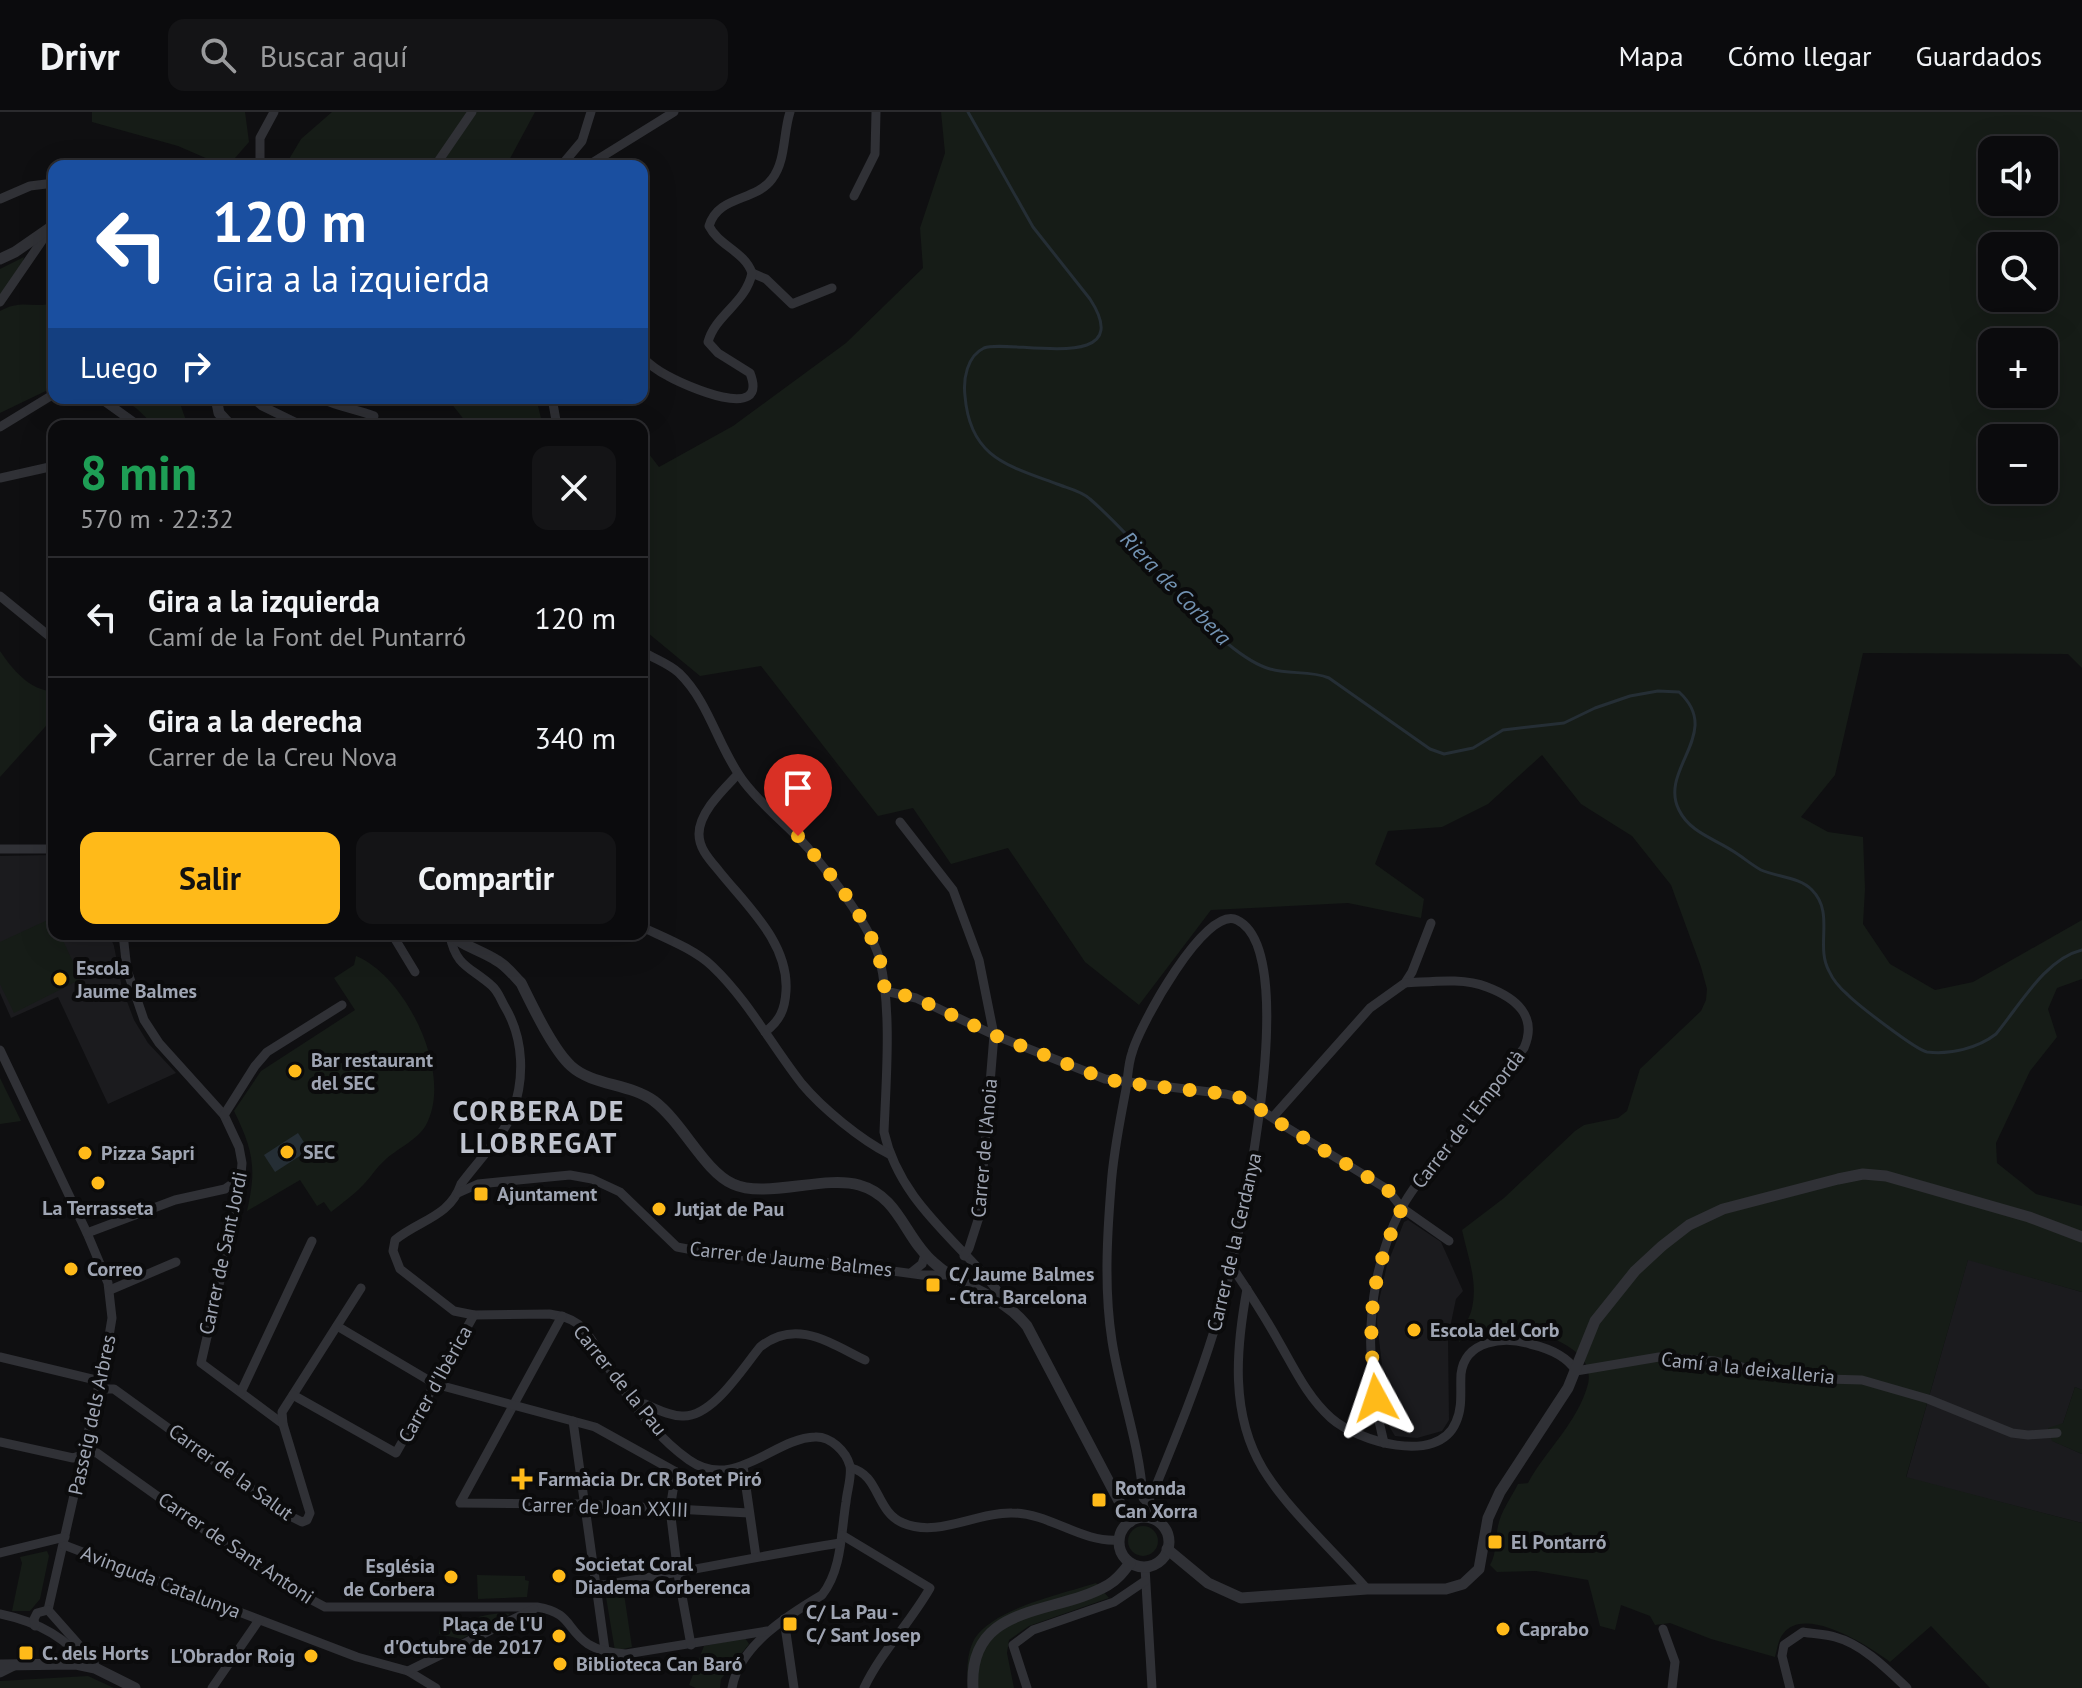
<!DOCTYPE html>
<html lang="es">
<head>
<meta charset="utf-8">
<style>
  :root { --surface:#0b0b0d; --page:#141416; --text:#f1f3f6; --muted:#9a9b9d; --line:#2b2b2e; --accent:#ffba19 }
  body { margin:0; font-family:"PT Sans",sans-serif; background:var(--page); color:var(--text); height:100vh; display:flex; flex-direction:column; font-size:30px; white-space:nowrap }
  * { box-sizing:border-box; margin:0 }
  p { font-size:26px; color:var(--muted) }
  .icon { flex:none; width:44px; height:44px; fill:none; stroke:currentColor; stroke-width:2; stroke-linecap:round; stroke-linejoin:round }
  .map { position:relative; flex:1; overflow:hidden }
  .sheet { position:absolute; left:48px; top:308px; width:600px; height:520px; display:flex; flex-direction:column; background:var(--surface); border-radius:16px; box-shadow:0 8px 32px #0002,0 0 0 2px var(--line) }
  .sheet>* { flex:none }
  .banner { position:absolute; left:48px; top:48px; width:600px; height:244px; border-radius:16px; box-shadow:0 8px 32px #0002,0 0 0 2px var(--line); background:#1a4fa0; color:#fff; overflow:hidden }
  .buttons { position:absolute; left:1978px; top:24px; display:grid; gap:16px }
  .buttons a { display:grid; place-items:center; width:80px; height:80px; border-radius:16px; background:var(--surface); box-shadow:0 8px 32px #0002,0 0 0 2px var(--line); font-size:40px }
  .pin { position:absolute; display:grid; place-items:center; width:68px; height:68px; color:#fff; margin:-82px -34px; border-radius:50% 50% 50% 0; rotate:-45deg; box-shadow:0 0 8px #0007 }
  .pin .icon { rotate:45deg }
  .me { position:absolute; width:88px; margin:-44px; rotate:355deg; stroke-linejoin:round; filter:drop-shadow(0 0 6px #0008) }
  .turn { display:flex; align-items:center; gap:28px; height:168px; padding:0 32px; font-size:36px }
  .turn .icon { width:104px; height:104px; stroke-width:2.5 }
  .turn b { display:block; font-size:56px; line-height:68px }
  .then { display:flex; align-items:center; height:76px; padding:0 32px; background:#0003; gap:16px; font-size:30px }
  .round { display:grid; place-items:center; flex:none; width:84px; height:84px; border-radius:16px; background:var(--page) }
  .headline { display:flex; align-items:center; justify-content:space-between; height:136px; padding:0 32px }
  h1 { font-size:48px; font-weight:700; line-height:60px; color:#1e9e55 }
  .primary-button { display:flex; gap:16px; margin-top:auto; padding:16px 32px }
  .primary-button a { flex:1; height:92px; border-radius:16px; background:var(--accent); color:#111; font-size:32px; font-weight:700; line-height:92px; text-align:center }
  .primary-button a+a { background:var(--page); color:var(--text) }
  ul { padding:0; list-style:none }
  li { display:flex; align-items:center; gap:24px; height:120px; padding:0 32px; border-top:2px solid var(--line) }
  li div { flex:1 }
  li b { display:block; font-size:30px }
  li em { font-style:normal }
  header { display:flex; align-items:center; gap:48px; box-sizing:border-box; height:112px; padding:0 40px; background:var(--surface); border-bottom:2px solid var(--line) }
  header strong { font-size:38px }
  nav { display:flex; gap:44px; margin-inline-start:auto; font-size:28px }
  .search { width:560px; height:72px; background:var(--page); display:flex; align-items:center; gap:20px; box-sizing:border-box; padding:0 28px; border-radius:16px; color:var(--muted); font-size:30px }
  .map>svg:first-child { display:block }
  .built { fill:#1b1b1e }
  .green { fill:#161c17; fill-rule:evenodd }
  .water { fill:#252e35 }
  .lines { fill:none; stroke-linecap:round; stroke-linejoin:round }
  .stream { stroke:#252e35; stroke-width:3 }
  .minor { stroke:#303136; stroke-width:9 }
  .tertiary { stroke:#303136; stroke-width:11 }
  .route { stroke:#ffba19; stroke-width:14; stroke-dasharray:0 25.2 }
  .poi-dot { fill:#ffba19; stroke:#0b0b0c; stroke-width:3 }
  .labels { text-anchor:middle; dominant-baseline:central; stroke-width:8; stroke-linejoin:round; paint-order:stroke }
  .poi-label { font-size:20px; font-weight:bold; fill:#9fa5b3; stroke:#0b0b0c; text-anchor:start }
  .street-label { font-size:20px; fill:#9fa5b3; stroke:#0b0b0c }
  .water-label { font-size:22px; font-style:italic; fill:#7292b2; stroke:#0b0b0c }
  .district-label { font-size:28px; font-weight:bold; letter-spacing:2px; fill:#c0c4cf; stroke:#0b0b0c }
</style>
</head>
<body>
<header>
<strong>Drivr</strong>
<div class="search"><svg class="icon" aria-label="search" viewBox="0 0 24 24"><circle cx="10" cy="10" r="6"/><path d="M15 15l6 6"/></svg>Buscar aquí</div>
<nav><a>Mapa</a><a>Cómo llegar</a><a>Guardados</a></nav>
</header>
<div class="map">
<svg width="2082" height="1576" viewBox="0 0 2082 1576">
  <rect width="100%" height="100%" fill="#0f0f11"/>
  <g class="built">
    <path d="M54,743v79h55l5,12 8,42 12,32 14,23 28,30 -68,31 -50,-107 -47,21 -11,-25v-137z"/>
    <path d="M1408,1108l33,22 22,49 -7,8 -8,38 1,83 -7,11 -25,7 -22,-2 -6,-10 -12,-104 1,-17 9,-40 17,-43z"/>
    <path d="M1968,1147l114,33v98l-7,-3 -12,36 -10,18 29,13v69l-176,-45z"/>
  </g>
  <g class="green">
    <path d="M92,0h153l4,30 -21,24h-4l-46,-20 -86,-24z"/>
    <path d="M332,0h203l-29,54h-221l16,-27z"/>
    <path d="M941,0h1141v556l-14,-14 -205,-1 -28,122 -34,42 27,15 35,5 2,52 -2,35 27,40 45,26 38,-8 109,-62v59l-25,9 -9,21 9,28 -27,34 -34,72 1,20 39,31 46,12v86l-114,-32 -62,217 176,46v165h-92l-59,-62 -41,36c-20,-15 -85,-58 -107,-28 -5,6 -6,16 -8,23l-64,-18 -41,-16 -15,2 -5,-9 -29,-11 -6,25 -15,-4 -12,-46 -52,-9 -39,1 -7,-7c7,-12 5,-26 8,-39 3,-15 13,-28 20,-42l10,-1c18,-33 50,-61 60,-99 10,-43 -72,-60 -101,-56 -10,1 -19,9 -28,14 2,-12 8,-19 12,-30 8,-29 -3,-54 -9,-82l42,-32 71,-67 9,-6 34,-7 9,-7 13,-42 61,-58 5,-11 1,-11 -6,-22 -30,-82 -39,-49 -51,-32 -39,-49 -54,49 -46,23 -54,4 -13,33 49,35 -3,19 -73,-15 -137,7 -72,95 -54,-43 -77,-114 -57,16 -38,-56 -35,8 -117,-150 -61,10 -58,-48v-183l17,22 74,-41 113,-83 77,-75 -3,-40 25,-75zM1992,38h52v52h-52zM1992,134h52v52h-52zM1992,230h52v52h-52zM1992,326h52v52h-52z"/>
    <path d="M24,145l-1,4 -23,35v-27z"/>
    <path d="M54,190v85l-54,26v-102c23,-13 35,-1 54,-9z"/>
    <path d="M121,286h57l10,28h-33l-19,-18z"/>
    <path d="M447,286h89l7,28h-74z"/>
    <path d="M0,539c12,18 31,41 54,40v26l-54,60z"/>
    <path d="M52,806l2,16h6l21,45 -67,34 -14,-29v-42z"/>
    <path d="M356,844c50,20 98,118 70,169 -8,15 -30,24 -42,36 -8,7 -13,16 -20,23 -10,11 -22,19 -33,28l-7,-10 -7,4 -17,-26 -53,31c10,-43 6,-61 -13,-100l27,-40 94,-61 -21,-32 20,-13z"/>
    <path d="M0,966l21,43 -21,3z"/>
    <path d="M2075,1275l7,3v64l-30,-13 -4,-13 15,-5z"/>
    <circle cx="1143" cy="1429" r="15"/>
    <path d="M47,1439l2,5 -9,43 -10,12h-18l10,-48 -2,-6z"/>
    <path d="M477,1463l48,1v4l4,1 -2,16 -49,2z"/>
    <path d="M1096,1471l13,15 -80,28 -20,14 -2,13 7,35h-46c-1,-17 -2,-34 7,-50 20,-30 87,-44 121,-55z"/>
    <path d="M623,1475l9,60 -17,4 -10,-60z"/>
    <path d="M504,1501l6,1 -49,25 -22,-5 1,-10c25,-1 39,-10 64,-11z"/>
    <path d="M745,1526l4,6 -28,35 -1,9h-24l-7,-3 15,-39z"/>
    <path d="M88,1564l26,12h-114v-7z"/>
  </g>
  <path class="water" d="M298,1021l11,17 -34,22 -11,-17z"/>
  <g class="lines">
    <path class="stream" d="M968,0l65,115 57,72c50,77 -83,39 -106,49 -17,8 -21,31 -19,48 5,61 41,69 92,88 10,4 25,7 33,15 31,27 64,65 92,96 15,17 28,36 46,49 11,9 28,21 42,25 20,6 40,1 59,9l101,71 14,5 29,-6 30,-18 61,-7 31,-15 35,-12 28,-5 21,1c45,41 -21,77 0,118 11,23 37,29 57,43 9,6 16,12 25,17 16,7 39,7 51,20 23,23 3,56 17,81 4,9 12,18 19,24 10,10 68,55 79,57 23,3 51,-4 69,-18 24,-29 49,-75 86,-84"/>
    <g class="minor">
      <path d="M140,53l2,1"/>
      <path d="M260,54v-28l14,-26"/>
      <path d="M435,54l37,-54"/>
      <path d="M561,54l21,-25 9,-29"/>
      <path d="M587,54l87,-54"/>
      <path d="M854,84l21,-42 1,-42"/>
      <path d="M0,87l30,-13 24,-3"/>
      <path d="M752,161l14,6 26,25 40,-16"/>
      <path d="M0,190l48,-70"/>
      <path d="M642,245c8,8 16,14 26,19 16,9 102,48 82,-3l-32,-20 -10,-11c7,-27 38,-39 44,-69 -8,-22 -33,-27 -43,-47 9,-31 46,-24 63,-47 14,-18 11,-46 18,-67"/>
      <path d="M100,286l39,28"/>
      <path d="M253,286l9,8 41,20"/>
      <path d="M320,286c18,9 36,11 54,18"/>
      <path d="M552,286l5,28"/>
      <path d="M0,315l54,-33"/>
      <path d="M0,366l54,-12"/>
      <path d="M0,484l54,44"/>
      <path d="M642,539c12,8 26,12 37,22 31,30 39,75 65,109 19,25 44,43 64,66 23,28 64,79 72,113 12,49 6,120 4,171 17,76 84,114 124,173"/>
      <path d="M738,662c-14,15 -39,38 -39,60 0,15 11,26 20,37 28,35 70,72 67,120 -1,18 -6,30 -21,41"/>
      <path d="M900,710l53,68 26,70 15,75 -15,182 -10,31 -5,8"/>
      <path d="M0,737h54"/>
      <path d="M642,815c23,11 52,22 70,39 36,34 60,80 90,118 20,24 59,56 87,70"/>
      <path d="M123,822l4,36 17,50 15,23 65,72 15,32 3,16 -3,35 -38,165 82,61"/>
      <path d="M283,822l7,2 12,-2"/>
      <path d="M392,822l23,38"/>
      <path d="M450,824c6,31 21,31 42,50 6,5 9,14 13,21 19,32 20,72 7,107 -7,19 -38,52 -51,70 -11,33 -42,36 -66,56l-2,11 7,18 54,42 20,4 75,-1c10,2 20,3 29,10 14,12 24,34 34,49 20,31 47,66 77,87 45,32 85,-22 126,-23 15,-1 31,14 35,29 2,10 -3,25 -4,36 -5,30 -4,68 -24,93 -34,20 -83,51 -90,93"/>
      <path d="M885,879l31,7 78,37 111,44 121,15 19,5 41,28 101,62 15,19 47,33"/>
      <path d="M0,938l87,183 21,50 4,35 -6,36 -58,256"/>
      <path d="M224,1003l31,-49 12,-14 75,-47"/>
      <path d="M1273,1005l97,-109 35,-25 7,-11 19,-49"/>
      <path d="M458,1081l20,-9 92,-9 22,4 28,13 57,55 37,7 119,9 89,12h27"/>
      <path d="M87,1121l88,-33 50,-11 17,-12"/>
      <path d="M1230,1152c17,25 34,51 49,78 15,26 29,56 52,76 26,23 107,48 125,4 7,-15 4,-32 5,-48 4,-34 43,-38 69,-30 17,4 37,12 46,27l83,-14 55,4 78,17 70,2 66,19 84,34 16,2 29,-2"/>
      <path d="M912,1160l10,-8 3,-9"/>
      <path d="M1247,1177c-11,60 -17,125 16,180 25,41 72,83 104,120"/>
      <path d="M110,1178l66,-28"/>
      <path d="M562,1204l-102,187 123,1 166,9"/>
      <path d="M337,1214l98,58 160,43 81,45"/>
      <path d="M0,1245l100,24"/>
      <path d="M99,1277h15l176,127 12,6 5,-2 3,-7 -27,-89 -1,-12 79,-124"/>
      <path d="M241,1280l71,-151"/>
      <path d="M293,1283l103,58 78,-138"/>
      <path d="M639,1296l6,-4c12,5 24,12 37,12 30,2 60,-47 78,-69 36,-29 70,-4 105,13"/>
      <path d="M573,1309l32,229"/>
      <path d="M0,1330l73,16 17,-6 7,1 140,100 56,37 32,17h212c35,6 28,21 51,37 11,7 25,9 38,10l141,-23"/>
      <path d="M1384,1331c-20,-77 -20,-162 17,-234 12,-23 31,-44 47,-64 25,-33 51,-65 76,-97 14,-32 -8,-50 -37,-61 -24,-10 -57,-5 -82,-4"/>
      <path d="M743,1354l13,91"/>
      <path d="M851,1356c29,7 24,43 52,55 35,15 73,-11 109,-10 38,0 69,30 107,27"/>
      <path d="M676,1360l-6,37 8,65 13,71"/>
      <path d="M1146,1405l1,-15 6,-9c22,-54 44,-107 61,-162 20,-63 93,-378 23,-411 -31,-16 -98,106 -105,133 -4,11 -4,24 -6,36 -6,32 -13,65 -15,98 -4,50 -7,103 1,154 8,52 28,104 31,157l4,4"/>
      <path d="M842,1423l88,53c-20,35 -49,64 -66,100"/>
      <path d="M64,1433l293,112 51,14 28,17"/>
      <path d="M0,1441l65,-16"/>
      <path d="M1145,1455l7,121"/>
      <path d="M595,1474c82,-12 163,-30 245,-43"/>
      <path d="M48,1498l46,52 1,6"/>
      <path d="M0,1502c34,7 67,23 87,52"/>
      <path d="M784,1507l10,69"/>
      <path d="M35,1514l-1,-7 3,-6 11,-3"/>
      <path d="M1663,1517l12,33 -3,26"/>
      <path d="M408,1559l126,-62"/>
      <path d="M0,1561l18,-9"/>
      <path d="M212,1576l47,-68"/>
      <path d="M1027,1576l-14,-43 20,-15 81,-28 31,-21"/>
      <path d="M1790,1576l-8,-32 2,-11 19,-13c10,2 22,2 32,5 27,7 52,32 72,51"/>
    </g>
    <g class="tertiary">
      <path d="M0,147l15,-7 39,-27"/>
      <path d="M216,286l3,15 12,13"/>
      <path d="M449,822c14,12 31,16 47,26 10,5 17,15 25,23 11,22 32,67 50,83 22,20 58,17 83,35 29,22 50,70 79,83 32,15 91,-9 126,1 40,11 46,53 74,77 30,28 67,30 94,64l103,196"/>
      <circle cx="1144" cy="1430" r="25"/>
      <path d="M1167,1437l41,34 33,15 126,-9h79l17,-5 16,-15 9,-51 12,-26 68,-104 27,-67 40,-50 27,-25 27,-21 34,-16 115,-30 25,-5 23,2 143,41 53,20"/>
      <path d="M0,1553l76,-1 19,4 40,20"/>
      <path d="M973,1576c-5,-86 82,-72 135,-103 9,-5 15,-13 22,-22"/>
    </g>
  </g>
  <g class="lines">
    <path class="route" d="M798,724c29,34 65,75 80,118 4,12 5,24 7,37l31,7 78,37 111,44 22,4 99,11 19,5 41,28 101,62 15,19c-33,71 -35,113 -26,190"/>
  </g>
  <g class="poi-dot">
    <circle cx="60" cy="867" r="8"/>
    <circle cx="295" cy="959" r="8"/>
    <circle cx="287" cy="1040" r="8"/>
    <circle cx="85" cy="1041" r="8"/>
    <circle cx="98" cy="1071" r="8"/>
    <rect x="473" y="1074" width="16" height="16" rx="4"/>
    <circle cx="659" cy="1097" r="8"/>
    <circle cx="71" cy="1157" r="8"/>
    <rect x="925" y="1165" width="16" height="16" rx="4"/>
    <circle cx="1414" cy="1218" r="8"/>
    <path d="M518 1355h8v8h8v8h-8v8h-8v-8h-8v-8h8z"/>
    <rect x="1091" y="1380" width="16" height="16" rx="4"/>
    <rect x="1487" y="1422" width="16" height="16" rx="4"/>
    <circle cx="559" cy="1464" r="8"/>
    <circle cx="451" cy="1465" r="8"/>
    <rect x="782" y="1504" width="16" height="16" rx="4"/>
    <circle cx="1503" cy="1517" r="8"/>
    <circle cx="559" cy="1524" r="8"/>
    <rect x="18" y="1533" width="16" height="16" rx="4"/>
    <circle cx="311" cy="1544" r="8"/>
    <circle cx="560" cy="1552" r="8"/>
  </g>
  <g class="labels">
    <g class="poi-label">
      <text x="76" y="856">Escola<tspan x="76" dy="23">Jaume Balmes</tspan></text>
      <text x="311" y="948">Bar restaurant<tspan x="311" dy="23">del SEC</tspan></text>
      <text x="303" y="1040">SEC</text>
      <text x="101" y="1041">Pizza Sapri</text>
      <text x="497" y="1082">Ajuntament</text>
      <text x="98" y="1096" text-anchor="middle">La Terrasseta</text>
      <text x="675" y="1097">Jutjat de Pau</text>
      <text x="87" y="1157">Correo</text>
      <text x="949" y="1162">C/ Jaume Balmes<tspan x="949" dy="23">- Ctra. Barcelona</tspan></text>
      <text x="1430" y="1218">Escola del Corb</text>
      <text x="538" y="1367">Farmàcia Dr. CR Botet Piró</text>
      <text x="1115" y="1376">Rotonda<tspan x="1115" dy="23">Can Xorra</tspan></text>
      <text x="1511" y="1430">El Pontarró</text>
      <text x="575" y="1452">Societat Coral<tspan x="575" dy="23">Diadema Corberenca</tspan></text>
      <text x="435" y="1454" text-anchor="end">Església<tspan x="435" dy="23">de Corbera</tspan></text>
      <text x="806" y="1500">C/ La Pau -<tspan x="806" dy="23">C/ Sant Josep</tspan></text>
      <text x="543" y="1512" text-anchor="end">Plaça de l'U<tspan x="543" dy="23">d'Octubre de 2017</tspan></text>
      <text x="1519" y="1517">Caprabo</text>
      <text x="42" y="1541">C. dels Horts</text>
      <text x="295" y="1544" text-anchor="end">L'Obrador Roig</text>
      <text x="576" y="1552">Biblioteca Can Baró</text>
    </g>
    <g class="street-label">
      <text transform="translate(1468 1007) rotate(-52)">Carrer de l'Empordà</text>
      <text transform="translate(984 1036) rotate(-85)">Carrer de l'Anoia</text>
      <text transform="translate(1234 1130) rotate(-77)">Carrer de la Cerdanya</text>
      <text transform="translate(223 1141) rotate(-78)">Carrer de Sant Jordi</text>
      <text transform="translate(791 1147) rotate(6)">Carrer de Jaume Balmes</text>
      <text transform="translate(1748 1256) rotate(6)">Camí a la deixalleria</text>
      <text transform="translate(620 1268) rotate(51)">Carrer de la Pau</text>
      <text transform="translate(435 1272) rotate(-61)">Carrer d'Ibèrica</text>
      <text transform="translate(92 1303) rotate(-78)">Passeig dels Arbres</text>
      <text transform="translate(231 1360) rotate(36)">Carrer de la Salut</text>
      <text transform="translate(605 1395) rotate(2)">Carrer de Joan XXIII</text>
      <text transform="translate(236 1436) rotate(34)">Carrer de Sant Antoni</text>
      <text transform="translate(161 1470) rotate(21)">Avinguda Catalunya</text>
    </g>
    <g class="water-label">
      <text transform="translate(1176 476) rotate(46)">Riera de Corbera</text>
    </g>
    <g class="district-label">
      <text x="539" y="998">CORBERA DE<tspan x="539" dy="32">LLOBREGAT</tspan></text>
    </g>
  </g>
</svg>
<div class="buttons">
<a><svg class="icon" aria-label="sound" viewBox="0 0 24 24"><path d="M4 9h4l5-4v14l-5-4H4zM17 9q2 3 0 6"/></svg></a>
<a><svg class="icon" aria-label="search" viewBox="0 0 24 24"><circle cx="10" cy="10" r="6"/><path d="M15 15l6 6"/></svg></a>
<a>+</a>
<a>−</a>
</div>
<div class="pin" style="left:798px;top:724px;background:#d93025"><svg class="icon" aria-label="arrive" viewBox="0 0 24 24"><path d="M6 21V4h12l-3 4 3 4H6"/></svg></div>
<svg class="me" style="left:1376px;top:1286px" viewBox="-20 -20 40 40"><path d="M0-17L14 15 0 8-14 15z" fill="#ffba19" stroke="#fff" stroke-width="4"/></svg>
<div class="banner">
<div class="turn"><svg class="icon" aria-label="left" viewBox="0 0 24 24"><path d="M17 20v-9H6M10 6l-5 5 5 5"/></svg><div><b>120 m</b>Gira a la izquierda</div></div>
<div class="then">Luego<svg class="icon" aria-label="right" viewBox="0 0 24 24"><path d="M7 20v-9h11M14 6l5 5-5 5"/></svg></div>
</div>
<section class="sheet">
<div class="headline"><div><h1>8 min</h1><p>570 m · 22:32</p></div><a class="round"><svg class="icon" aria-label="close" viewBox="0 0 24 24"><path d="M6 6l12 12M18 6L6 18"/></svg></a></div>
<ul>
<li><svg class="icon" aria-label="left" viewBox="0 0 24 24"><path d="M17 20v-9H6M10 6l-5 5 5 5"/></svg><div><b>Gira a la izquierda</b><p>Camí de la Font del Puntarró</p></div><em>120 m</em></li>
<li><svg class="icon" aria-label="right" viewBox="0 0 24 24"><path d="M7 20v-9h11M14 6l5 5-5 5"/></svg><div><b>Gira a la derecha</b><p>Carrer de la Creu Nova</p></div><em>340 m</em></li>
</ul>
<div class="primary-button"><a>Salir</a><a>Compartir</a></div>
</section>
</div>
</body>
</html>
